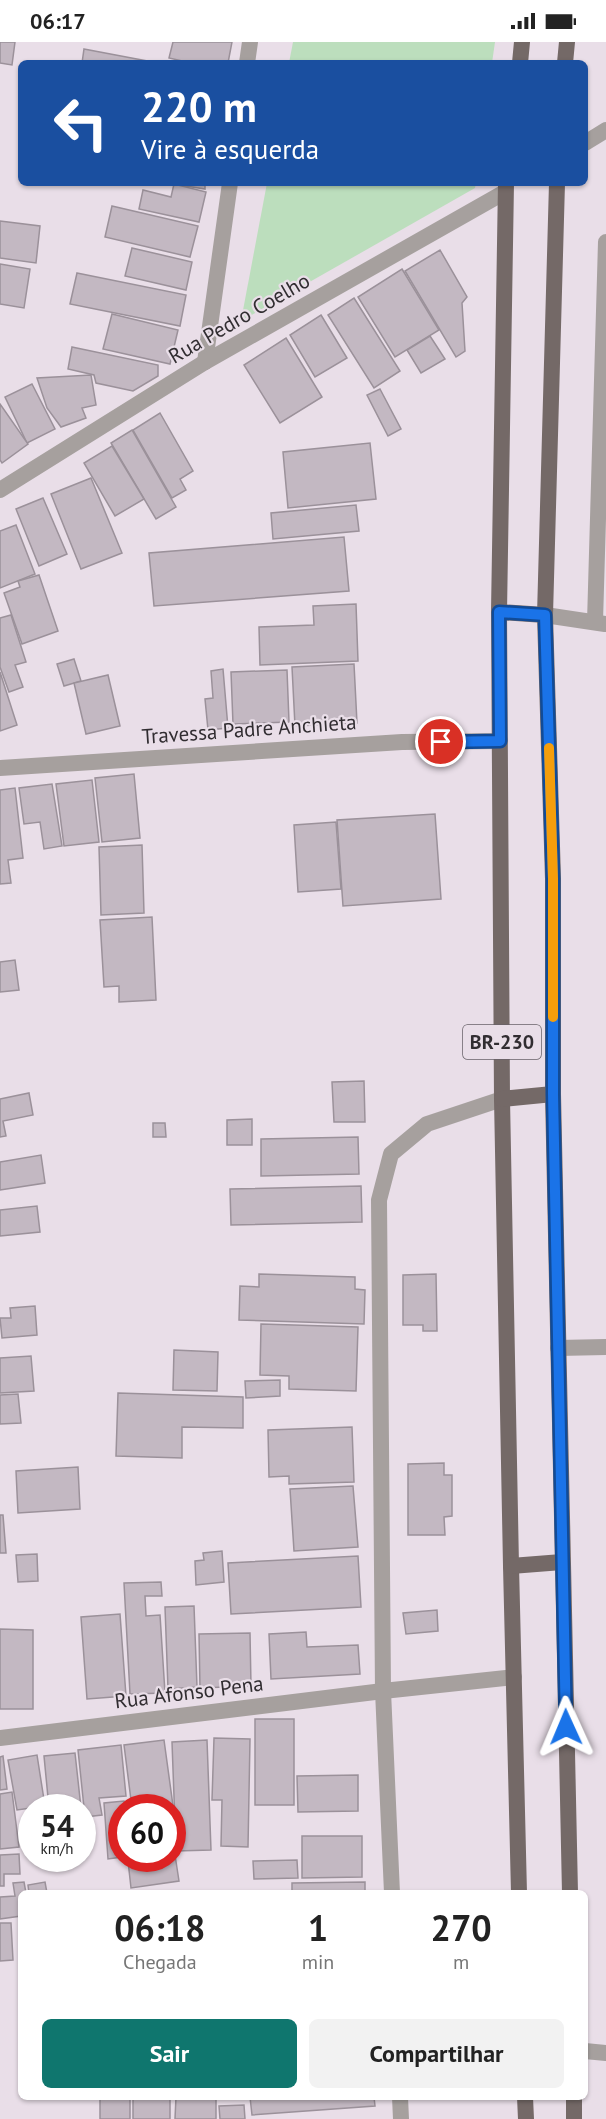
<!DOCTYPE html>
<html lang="pt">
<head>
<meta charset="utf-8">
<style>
  :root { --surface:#fff; --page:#f2f2f2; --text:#222; --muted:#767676; --accent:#0f766e }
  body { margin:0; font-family:"PT Sans",sans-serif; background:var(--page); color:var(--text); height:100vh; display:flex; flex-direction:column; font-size:22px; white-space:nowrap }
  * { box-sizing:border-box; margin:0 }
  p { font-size:20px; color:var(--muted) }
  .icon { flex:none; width:33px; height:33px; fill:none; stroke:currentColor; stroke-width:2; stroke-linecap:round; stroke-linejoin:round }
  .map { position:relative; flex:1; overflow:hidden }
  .drawer { position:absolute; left:18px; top:1848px; width:570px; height:210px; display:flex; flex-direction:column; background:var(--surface); border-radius:9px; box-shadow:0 2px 4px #0004 }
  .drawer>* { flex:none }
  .guide { position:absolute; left:18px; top:18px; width:570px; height:126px; border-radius:9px; box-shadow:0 2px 4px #0004; background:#1a4fa0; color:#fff; overflow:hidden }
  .speed { position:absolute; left:18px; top:1752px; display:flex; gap:12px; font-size:30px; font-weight:700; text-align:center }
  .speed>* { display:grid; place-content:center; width:78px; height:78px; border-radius:50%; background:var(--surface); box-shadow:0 2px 4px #0004; line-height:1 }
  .speed small { font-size:15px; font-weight:400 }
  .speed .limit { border:9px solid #d22; background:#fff; color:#111 }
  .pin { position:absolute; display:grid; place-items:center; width:51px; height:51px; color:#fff; margin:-26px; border:3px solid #fff; border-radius:50%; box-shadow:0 2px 6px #0007 }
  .me { position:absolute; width:66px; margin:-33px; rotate:359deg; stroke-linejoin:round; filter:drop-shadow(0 0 4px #0008) }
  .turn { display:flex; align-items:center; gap:21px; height:126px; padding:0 24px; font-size:27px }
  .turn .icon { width:78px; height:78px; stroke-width:2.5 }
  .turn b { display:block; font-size:42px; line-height:51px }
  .eta { display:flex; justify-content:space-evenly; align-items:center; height:102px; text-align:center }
  .eta b { font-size:36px; font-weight:700; line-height:42px }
  .action { display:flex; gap:12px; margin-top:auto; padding:12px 24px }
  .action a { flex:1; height:69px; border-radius:9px; background:var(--accent); color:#fff; font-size:24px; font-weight:700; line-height:69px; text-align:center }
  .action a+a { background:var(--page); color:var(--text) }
  .status { display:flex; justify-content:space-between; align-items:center; height:42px; padding:0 30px; background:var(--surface); direction:ltr }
  .status svg { height:16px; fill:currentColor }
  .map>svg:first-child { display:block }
  .green { fill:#bcdebd }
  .building { fill:#c3b8c2; stroke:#9b919a; stroke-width:1.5 }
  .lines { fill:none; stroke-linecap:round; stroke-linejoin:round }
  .minor { stroke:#a6a09e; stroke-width:16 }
  .primary { stroke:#746967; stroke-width:16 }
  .route-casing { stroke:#114b97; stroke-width:15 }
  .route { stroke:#1a73e8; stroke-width:10 }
  .slow { stroke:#f59e0b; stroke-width:10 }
  .labels { text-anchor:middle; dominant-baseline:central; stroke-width:4.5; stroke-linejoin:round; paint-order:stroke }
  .shield { fill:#e9dee8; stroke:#686268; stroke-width:1.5 }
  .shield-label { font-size:20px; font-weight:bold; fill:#312d31 }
  .street-label { font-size:21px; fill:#312d31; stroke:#e9dee8 }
</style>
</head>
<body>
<div class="status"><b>06:17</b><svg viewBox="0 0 49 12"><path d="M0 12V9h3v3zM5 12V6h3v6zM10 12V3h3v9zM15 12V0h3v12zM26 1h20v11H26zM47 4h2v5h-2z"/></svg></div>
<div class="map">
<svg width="606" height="2077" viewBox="0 0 606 2077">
  <rect width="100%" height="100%" fill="#e9dee8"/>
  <g class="green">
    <path d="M293,0h202l-3,21h-203z"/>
    <path d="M267,141h209l-1,5 -234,133z"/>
  </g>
  <g class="building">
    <path d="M0,0h15l-3,23 -12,-2z"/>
    <path d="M173,0h59l-4,21h-37l-22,-5z"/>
    <path d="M84,7l74,14h-76z"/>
    <path d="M167,141h38v6z"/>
    <path d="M174,142l32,8 -7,30 -60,-13 4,-19 28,7z"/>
    <path d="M112,164l86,20 -8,31 -85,-20z"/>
    <path d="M0,179l40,5 -4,37 -36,-5z"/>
    <path d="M132,206l60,14 -6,28 -61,-14z"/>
    <path d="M440,208l27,47 -5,6 3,48 -9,6 -51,-86z"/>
    <path d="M0,222l30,5 -6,39 -24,-4z"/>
    <path d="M402,227l37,61 -44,27 -37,-60z"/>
    <path d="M77,231l109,22 -6,31 -110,-22z"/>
    <path d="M354,256l46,73 -26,17 -46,-73z"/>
    <path d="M112,272l66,16 -8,34 -67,-15z"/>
    <path d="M321,273l26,43 -32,19 -25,-42z"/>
    <path d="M430,294l15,23 -24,14 -14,-23z"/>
    <path d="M286,296l36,59 -42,26 -36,-58z"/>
    <path d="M72,305l86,18v11l-25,15 -37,-8 -2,-8 -26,-6z"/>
    <path d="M91,333l5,30 -14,3 4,10 -25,9 -14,-19 -10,-30z"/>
    <path d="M32,342l23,45 -28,14 -22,-46z"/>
    <path d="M380,347l21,40 -13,7 -21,-41z"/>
    <path d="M0,362l28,40 -26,19 -2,-3z"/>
    <path d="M160,371l33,58 -13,8 6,11 -14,8 -39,-68z"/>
    <path d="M132,388l44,77 -20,12 -45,-76z"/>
    <path d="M370,401l6,56 -88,9 -5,-56z"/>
    <path d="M112,404l32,53 -29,17 -31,-53z"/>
    <path d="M91,436l31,75 -41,16 -30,-75z"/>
    <path d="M43,456l24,56 -28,12 -23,-57z"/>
    <path d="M356,463l3,26 -86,8 -2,-26z"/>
    <path d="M16,483l19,49 -35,14v-57z"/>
    <path d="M344,495l5,54 -195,15 -5,-53z"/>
    <path d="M39,533l19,56 -36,13 -18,-51 16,-6 -2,-6z"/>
    <path d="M356,562l2,57 -98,4 -1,-38 55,-2 -1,-19z"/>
    <path d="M11,573l15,47 -11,3 8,22 -14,5 -9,-25v-49z"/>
    <path d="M74,617l7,22 -17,5 -7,-22z"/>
    <path d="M354,622l3,59 -62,3 -3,-59z"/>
    <path d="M223,627l5,59 -20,2 -3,-31 8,-1 -2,-27z"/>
    <path d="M287,628l2,52 -56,2 -2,-52z"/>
    <path d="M0,630l17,53 -17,6z"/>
    <path d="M108,633l12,51 -34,8 -12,-51z"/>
    <path d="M134,732l6,64 -38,4 -7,-64z"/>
    <path d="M92,738l7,62 -35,4 -8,-62z"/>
    <path d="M52,742l10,62 -18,3 -4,-27 -16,2 -5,-36z"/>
    <path d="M15,746l8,70 -15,2 3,23 -11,1v-94z"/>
    <path d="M435,772l6,85 -98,7 -6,-86z"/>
    <path d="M336,780l5,67 -43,3 -4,-67z"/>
    <path d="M142,803l2,68 -43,2 -2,-68z"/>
    <path d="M152,875l4,83 -37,2v-16l-15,1 -4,-67z"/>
    <path d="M15,918l4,30 -19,2v-30z"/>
    <path d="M364,1039l1,41h-31l-2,-40z"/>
    <path d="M29,1051l4,22 -30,6 3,15 -6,1v-38z"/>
    <path d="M252,1077v26h-25v-25z"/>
    <path d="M153,1081h12l1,14h-13z"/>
    <path d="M358,1095l1,37 -98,2v-37z"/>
    <path d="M41,1113l4,28 -45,7v-28z"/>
    <path d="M361,1144l1,36 -131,3 -1,-36z"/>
    <path d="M37,1164l3,26 -40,4v-26z"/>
    <path d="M259,1232l96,3v12l10,1 -1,34 -125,-4 1,-34 19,1z"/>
    <path d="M436,1232l1,57h-14v-6h-20v-50z"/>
    <path d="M35,1264l2,29 -35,3 -2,-20h11l-1,-10z"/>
    <path d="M261,1282l97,3 -2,64 -67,-2v-13l-29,-1z"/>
    <path d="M174,1308l44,2 -1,39 -44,-1z"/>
    <path d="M31,1314l3,35 -34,2v-35z"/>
    <path d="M280,1338v16l-34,2 -1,-17z"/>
    <path d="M118,1351l125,4v31l-61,-1v31l-66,-2z"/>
    <path d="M18,1352l3,29 -21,1v-29z"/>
    <path d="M352,1385l2,55 -65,2v-8l-20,1 -1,-47z"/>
    <path d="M444,1421v12h8v41l-8,1 1,18h-37v-71z"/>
    <path d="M78,1425l2,42 -62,4 -2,-42z"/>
    <path d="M353,1444l5,61 -64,4 -4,-62z"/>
    <path d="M0,1473h3l3,38h-6z"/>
    <path d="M222,1509l2,31 -28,3 -1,-24 9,-1 -1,-7z"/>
    <path d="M37,1512l1,27 -20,1 -2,-27z"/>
    <path d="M358,1514l3,51 -130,7 -3,-51z"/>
    <path d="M161,1540l1,14h-17l1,20 14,-1 5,78 -35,1 -6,-111z"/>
    <path d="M194,1564l3,81 -29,2 -3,-82z"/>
    <path d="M437,1568l1,21 -32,3 -3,-21z"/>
    <path d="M120,1572l6,82 -39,3 -6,-82z"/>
    <path d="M0,1587l33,1v79h-33z"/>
    <path d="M306,1590l1,15 51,-2 2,29 -89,5 -2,-45z"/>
    <path d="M250,1591l1,53 -51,2 -1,-54z"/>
    <rect x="255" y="1677" width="39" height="86"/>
    <path d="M214,1696l36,1 -2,108 -27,-1 1,-46h-10z"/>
    <path d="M164,1698l10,73 -2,-5h-40l-8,-63z"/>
    <path d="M207,1698l4,110 -35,1 -4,-109z"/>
    <path d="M121,1703l5,51 -27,2 3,17 -17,2 -7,-67z"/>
    <path d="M75,1711l6,55h-32l-5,-52z"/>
    <path d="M37,1713l8,51 -28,4 -9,-50z"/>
    <path d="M3,1714l4,33 -7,1v-33z"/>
    <path d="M358,1733v36l-60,1 -1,-36z"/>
    <path d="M12,1750l7,55 -19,2v-55z"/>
    <path d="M124,1759l1,7h-3v49l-14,2 -4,-56z"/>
    <path d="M302,1794h60v41l-60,1z"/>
    <path d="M19,1812l1,20h-16v12h-4v-31z"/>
    <path d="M175,1813l4,26 -48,7 -3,-27 44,-3v-2z"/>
    <path d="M297,1818l1,18 -44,1 -1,-18z"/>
    <path d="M24,1840l2,11h-5v23l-21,3v-22l15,-1 -2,-13z"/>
    <path d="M45,1840l2,11h-18l-1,-8z"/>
    <path d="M365,1840v11h-73v-10z"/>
    <path d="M0,1881h11l2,37 -13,1z"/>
    <rect x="100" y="2055" width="30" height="22"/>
    <rect x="133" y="2055" width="37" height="22"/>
    <path d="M176,2055h40v22h-41z"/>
    <path d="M250,2055h124l1,9 -123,9z"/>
    <path d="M244,2063l1,14h-25l-1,-13z"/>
  </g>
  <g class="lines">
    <g class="minor">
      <path d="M247,21l3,-21"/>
      <path d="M585,101l21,-13"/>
      <path d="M205,320l25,-179"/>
      <path d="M0,448l205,-128 300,-170"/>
      <path d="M545,573l60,9"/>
      <path d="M595,580l11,-380"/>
      <path d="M0,726l402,-26 98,-1"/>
      <path d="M558,1306l48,-1"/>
      <path d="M0,1696l383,-47 131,-14"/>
      <path d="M392,1851l-9,-202 -4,-491 12,-46 36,-30 75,-25"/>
      <path d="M585,2009l21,2"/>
      <path d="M400,2055l1,22"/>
    </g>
    <g class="primary">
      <path d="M520,21l2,-21"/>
      <path d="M565,21l2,-21"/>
      <path d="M506,141l-7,429 3,487 9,467 8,327"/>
      <path d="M557,141l-12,432 8,264v215l17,799"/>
      <path d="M499,570l46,3"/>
      <path d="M502,1057l51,-5"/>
      <path d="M511,1524l51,-4"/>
      <path d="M525,2055l1,22"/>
      <path d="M574,2055v22"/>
    </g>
  </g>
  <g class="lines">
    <g class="route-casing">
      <path id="route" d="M441,700l59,-1 -1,-129 46,3 8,264v215l13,633"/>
    </g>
    <use href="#route" class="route"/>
    <path class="slow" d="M549,706l4,131v138"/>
  </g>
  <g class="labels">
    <rect class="shield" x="463" y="983" width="78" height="34" rx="4.5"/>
    <g class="shield-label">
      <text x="502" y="1000">BR-230</text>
    </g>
    <g class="street-label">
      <text transform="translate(239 276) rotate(-30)">Rua Pedro Coelho</text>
      <text transform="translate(249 687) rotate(-4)">Travessa Padre Anchieta</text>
      <text transform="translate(189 1650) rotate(-7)">Rua Afonso Pena</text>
    </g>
  </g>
</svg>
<div class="speed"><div>54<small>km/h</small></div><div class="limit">60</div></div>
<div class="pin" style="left:441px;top:700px;background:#d93025"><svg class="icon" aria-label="arrive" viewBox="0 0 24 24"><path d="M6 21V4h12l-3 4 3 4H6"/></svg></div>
<svg class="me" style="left:566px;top:1685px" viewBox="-20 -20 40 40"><path d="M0-17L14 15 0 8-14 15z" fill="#1a73e8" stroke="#fff" stroke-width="4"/></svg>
<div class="guide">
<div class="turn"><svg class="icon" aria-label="left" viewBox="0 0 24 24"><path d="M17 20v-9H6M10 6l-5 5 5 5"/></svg><div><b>220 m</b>Vire à esquerda</div></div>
</div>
<section class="drawer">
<div class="eta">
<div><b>06:18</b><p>Chegada</p></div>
<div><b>1</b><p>min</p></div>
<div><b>270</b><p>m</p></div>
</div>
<div class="action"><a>Sair</a><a>Compartilhar</a></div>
</section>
</div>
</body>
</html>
